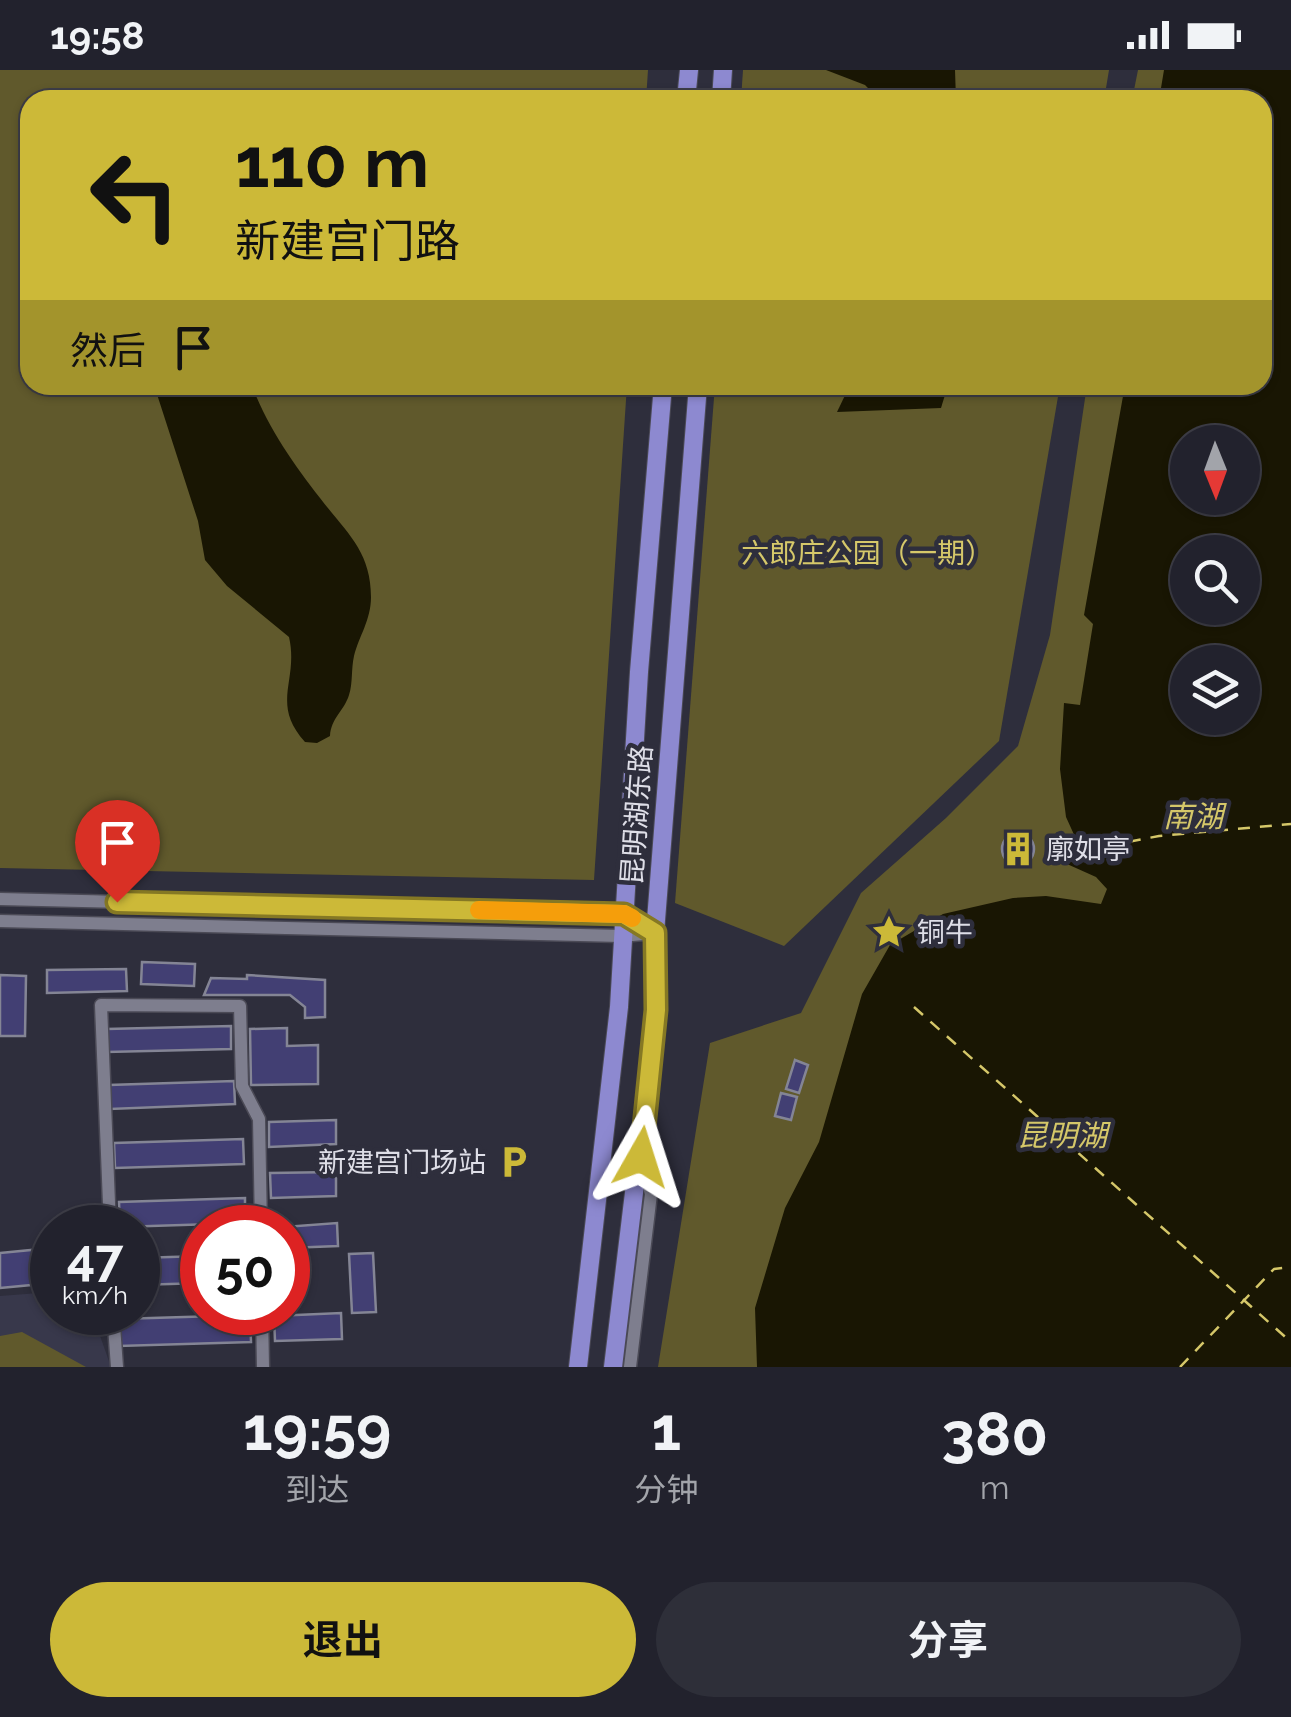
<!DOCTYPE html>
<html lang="zh">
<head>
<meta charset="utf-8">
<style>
  :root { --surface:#22222d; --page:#2e2f39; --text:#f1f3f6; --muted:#a2a4aa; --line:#3f3f49; --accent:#ccb938 }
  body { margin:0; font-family:Raleway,"Noto Sans SC",sans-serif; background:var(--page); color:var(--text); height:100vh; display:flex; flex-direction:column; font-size:38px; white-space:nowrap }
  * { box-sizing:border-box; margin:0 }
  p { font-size:32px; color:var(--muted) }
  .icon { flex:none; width:55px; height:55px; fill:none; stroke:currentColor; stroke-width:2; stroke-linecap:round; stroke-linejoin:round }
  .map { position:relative; height:1297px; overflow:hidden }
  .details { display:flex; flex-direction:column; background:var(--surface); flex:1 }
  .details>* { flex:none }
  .banner { position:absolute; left:20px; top:20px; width:1252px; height:305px; border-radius:30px; box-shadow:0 2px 8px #0004,0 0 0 2px var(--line); background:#ccb938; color:#111; overflow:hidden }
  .needle { width:65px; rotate:179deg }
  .tools { position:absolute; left:1170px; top:355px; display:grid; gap:20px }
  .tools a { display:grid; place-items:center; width:90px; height:90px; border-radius:50%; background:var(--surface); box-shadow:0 2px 8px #0004,0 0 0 2px var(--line); font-size:50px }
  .speed { position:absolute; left:30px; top:1135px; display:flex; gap:20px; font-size:50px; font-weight:700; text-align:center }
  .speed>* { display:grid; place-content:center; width:130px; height:130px; border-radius:50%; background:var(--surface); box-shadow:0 2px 8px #0004,0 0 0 2px var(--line); line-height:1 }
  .speed small { font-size:25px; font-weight:400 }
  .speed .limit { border:15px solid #d22; background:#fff; color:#111 }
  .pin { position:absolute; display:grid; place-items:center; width:85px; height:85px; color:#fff; margin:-102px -42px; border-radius:50% 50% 50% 0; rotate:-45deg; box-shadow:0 0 10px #0007 }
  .pin .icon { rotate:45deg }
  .me { position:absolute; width:110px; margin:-55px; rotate:6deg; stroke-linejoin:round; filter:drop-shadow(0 0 8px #0008) }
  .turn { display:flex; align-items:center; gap:35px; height:210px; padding:0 50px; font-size:45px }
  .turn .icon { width:130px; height:130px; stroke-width:2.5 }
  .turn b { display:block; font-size:70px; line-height:85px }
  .then { display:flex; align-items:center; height:95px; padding:0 50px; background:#0003; gap:20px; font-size:38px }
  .eta { display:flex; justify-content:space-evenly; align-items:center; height:170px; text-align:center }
  .eta b { font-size:60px; font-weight:700; line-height:70px }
  .button { display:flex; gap:20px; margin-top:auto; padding:20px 50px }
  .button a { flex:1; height:115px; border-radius:60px; background:var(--accent); color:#111; font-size:40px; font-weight:700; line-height:115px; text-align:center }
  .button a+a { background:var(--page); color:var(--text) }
  .status { display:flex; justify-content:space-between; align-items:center; height:70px; padding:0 50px; background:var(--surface); direction:ltr }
  .status svg { height:28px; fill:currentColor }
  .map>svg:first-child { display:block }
  .built { fill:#38384b }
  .green { fill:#60592c; fill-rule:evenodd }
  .water { fill:#191603; fill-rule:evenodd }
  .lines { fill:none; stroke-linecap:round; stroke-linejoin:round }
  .ferry { stroke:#d5c769; stroke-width:2.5; stroke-dasharray:12 10; stroke-linecap:butt }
  .building { fill:#423f73; stroke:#848595; stroke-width:2.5 }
  .minor-casing { stroke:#4b4a56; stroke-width:15 }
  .major-casing { stroke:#4b4a56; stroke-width:20 }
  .minor { stroke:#7e7e8e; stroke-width:12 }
  .major { stroke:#8d89d0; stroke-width:18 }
  .route-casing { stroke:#857824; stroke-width:25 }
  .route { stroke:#ccb938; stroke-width:18 }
  .slow { stroke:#f59e0b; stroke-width:18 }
  .labels { text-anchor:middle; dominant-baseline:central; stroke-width:9; stroke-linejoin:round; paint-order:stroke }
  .park-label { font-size:28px; fill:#d6c86a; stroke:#2e2e3c }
  .street-label { font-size:28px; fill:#dedee7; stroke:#2e2e3c }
  .poi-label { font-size:28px; fill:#dedee7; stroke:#2e2e3c; text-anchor:start }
  .water-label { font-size:30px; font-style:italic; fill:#d5c769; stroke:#2e2e3c }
</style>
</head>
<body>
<div class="status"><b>19:58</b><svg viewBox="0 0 49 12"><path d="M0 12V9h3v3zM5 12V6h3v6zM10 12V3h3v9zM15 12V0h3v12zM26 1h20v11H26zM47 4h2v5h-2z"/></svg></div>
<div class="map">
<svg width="1291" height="1297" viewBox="0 0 1291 1297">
  <rect width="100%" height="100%" fill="#2e2e3c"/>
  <path class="built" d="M52,1222v20l40,1 19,54h-111v-71z"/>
  <g class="green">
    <path d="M0,0h648l-2,30h-616v285h597l-33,495 -594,-12z"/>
    <path d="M743,0h366l-5,30h-363z"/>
    <path d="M1138,0h153v1297h-633l52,-324 91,-30 60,-120 85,-75 72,-72 32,-111 37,-250h175v-285h-130zM1188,372h54v56h-54zM1188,482h54v56h-54zM1188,592h54v56h-54z"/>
    <path d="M715,315h345l-61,356 -215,205 -109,-43z"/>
    <path d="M22,1262l64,35h-86v-31z"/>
  </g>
  <g class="water">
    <path d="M826,0h129l1,30h-76l-15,-15z"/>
    <path d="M1164,0h127v1297h-534l-2,-59 30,-100 34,-66 43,-148 28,-49 53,-31 70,-16 33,-2 55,8 6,-15 -11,-12 -29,-13 -4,-15 13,-10 -10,-22 -6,-48 4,-66 16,2 13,-81 -9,-9 41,-230h137v-285h-103zM1188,372h54v56h-54zM1188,482h54v56h-54zM1188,592h54v56h-54z"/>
    <path d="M154,315h98c13,38 42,80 68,113 26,34 51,53 51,99 0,23 -12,39 -17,59 -3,13 -1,27 -5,39 -5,16 -18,23 -19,41l-13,7 -12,-1c-35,-39 -6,-61 -16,-105l-62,-51 -22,-26 -7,-39z"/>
    <path d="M850,315h98l-7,23 -104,4z"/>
  </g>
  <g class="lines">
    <g class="ferry">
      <path d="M1064,784l95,-18 132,-12"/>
      <path d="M914,937l377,335"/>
      <path d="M1180,1297l94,-98 17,-2"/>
    </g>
  </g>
  <g class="building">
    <circle cx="1018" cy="779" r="16"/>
    <path d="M142,892l53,2 -1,22 -53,-2z"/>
    <path d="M126,899l1,22 -80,2v-23z"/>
    <path d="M0,905l26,1 -1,60h-25z"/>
    <path d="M247,905l78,5v37l-20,1v-11l-15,-12h-86l7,-17 36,1z"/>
    <path d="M231,956v23l-124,3v-23z"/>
    <path d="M287,958v18l31,-1v39l-67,1 -1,-56z"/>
    <path d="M795,990l13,5 -9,28 -13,-4z"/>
    <path d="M234,1011l1,23 -125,5 -1,-24z"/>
    <path d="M781,1023l16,4 -6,23 -16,-4z"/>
    <path d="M336,1050v24l-67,3v-25z"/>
    <path d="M243,1069l1,25 -129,4 -1,-25z"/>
    <path d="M336,1102v24l-65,2 -1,-25z"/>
    <path d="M245,1128v25l-125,4 -1,-25z"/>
    <path d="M337,1153l1,23 -50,2v-20h-17z"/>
    <path d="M52,1178v35l-52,5v-35z"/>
    <path d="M373,1183l3,59 -24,1 -3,-59z"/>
    <path d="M202,1186v27l-64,2v-27z"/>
    <path d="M341,1243l1,26 -67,2 -1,-25z"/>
    <path d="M250,1245l1,27 -132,4v-27z"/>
  </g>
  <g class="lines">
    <g class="minor-casing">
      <g id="minor">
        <path d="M0,829l624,15 31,19"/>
        <path d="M0,851l621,15 34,-3"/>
        <path d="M110,1158l-9,-223 139,1 2,80 17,33 2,109"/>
        <path d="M113,1242l4,55"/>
        <path d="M262,1242l1,55"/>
        <path d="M630,1297l21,-173 -10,-37"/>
      </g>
    </g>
    <g class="major-casing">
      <g id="major">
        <path d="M686,30l3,-30"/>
        <path d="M721,30l2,-30"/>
        <path d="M578,1297l41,-360 20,-335 24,-287"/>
        <path d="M613,1297l43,-357 -1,-77 43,-548"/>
      </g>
    </g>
    <use href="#minor" class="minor"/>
    <use href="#major" class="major"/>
  </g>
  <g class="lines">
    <g class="route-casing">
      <path id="route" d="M117,832l507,12 31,19 1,77 -15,147"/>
    </g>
    <use href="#route" class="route"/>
    <path class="slow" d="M479,840l145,4 8,4"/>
  </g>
  <defs>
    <g id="building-bare" transform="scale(2.7)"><path d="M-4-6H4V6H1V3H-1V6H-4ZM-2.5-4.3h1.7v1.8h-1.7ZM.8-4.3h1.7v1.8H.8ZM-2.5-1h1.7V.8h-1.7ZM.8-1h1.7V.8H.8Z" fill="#ccb938" stroke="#2e2e3c" stroke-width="2.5" paint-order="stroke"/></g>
    <g id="sight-bare" transform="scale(2.7)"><path d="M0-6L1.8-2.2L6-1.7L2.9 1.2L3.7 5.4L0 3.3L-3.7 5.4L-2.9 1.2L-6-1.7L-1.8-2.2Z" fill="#ccb938" stroke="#2e2e3c" stroke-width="2.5" paint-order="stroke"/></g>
    <g id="parking-bare" transform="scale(2.7)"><path d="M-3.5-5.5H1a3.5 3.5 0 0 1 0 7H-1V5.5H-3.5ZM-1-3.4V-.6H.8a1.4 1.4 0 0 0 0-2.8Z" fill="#ccb938" stroke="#2e2e3c" stroke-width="2.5" paint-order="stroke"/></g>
  </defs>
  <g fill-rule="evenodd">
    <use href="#building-bare" x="1018" y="779"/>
    <use href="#sight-bare" x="889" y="862"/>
    <use href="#parking-bare" x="514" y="1092"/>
  </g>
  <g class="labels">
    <g class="park-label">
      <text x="867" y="483">六郎庄公园（一期）</text>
    </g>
    <g class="street-label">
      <text transform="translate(637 745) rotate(-86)">昆明湖东路</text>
    </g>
    <g class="poi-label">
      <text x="1046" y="779">廓如亭</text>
      <text x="917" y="862">铜牛</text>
      <text x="486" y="1092" text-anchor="end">新建宫门场站</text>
    </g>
    <g class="water-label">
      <text x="1193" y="746">南湖</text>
      <text x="1062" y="1065">昆明湖</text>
    </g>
  </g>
</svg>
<div class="tools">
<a><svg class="needle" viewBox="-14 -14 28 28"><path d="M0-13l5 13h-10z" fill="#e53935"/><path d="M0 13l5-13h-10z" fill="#a2a4aa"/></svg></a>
<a><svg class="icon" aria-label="search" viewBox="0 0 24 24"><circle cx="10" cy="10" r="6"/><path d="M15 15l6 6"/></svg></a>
<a><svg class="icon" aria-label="layers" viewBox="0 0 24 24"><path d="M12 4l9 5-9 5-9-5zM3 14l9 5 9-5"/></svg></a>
</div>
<div class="speed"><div>47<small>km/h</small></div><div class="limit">50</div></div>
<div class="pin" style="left:117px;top:832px;background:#d93025"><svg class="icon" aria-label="arrive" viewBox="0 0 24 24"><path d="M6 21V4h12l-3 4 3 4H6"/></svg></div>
<svg class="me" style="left:641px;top:1087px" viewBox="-20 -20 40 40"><path d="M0-17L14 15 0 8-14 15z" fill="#ccb938" stroke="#fff" stroke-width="4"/></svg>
<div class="banner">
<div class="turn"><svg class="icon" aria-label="left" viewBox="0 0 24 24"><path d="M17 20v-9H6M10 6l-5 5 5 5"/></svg><div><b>110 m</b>新建宫门路</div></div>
<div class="then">然后<svg class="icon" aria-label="arrive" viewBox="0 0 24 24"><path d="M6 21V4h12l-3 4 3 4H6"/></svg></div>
</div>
</div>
<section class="details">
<div class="eta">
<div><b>19:59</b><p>到达</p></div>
<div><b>1</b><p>分钟</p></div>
<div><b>380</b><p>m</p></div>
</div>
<div class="button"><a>退出</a><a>分享</a></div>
</section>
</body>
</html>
